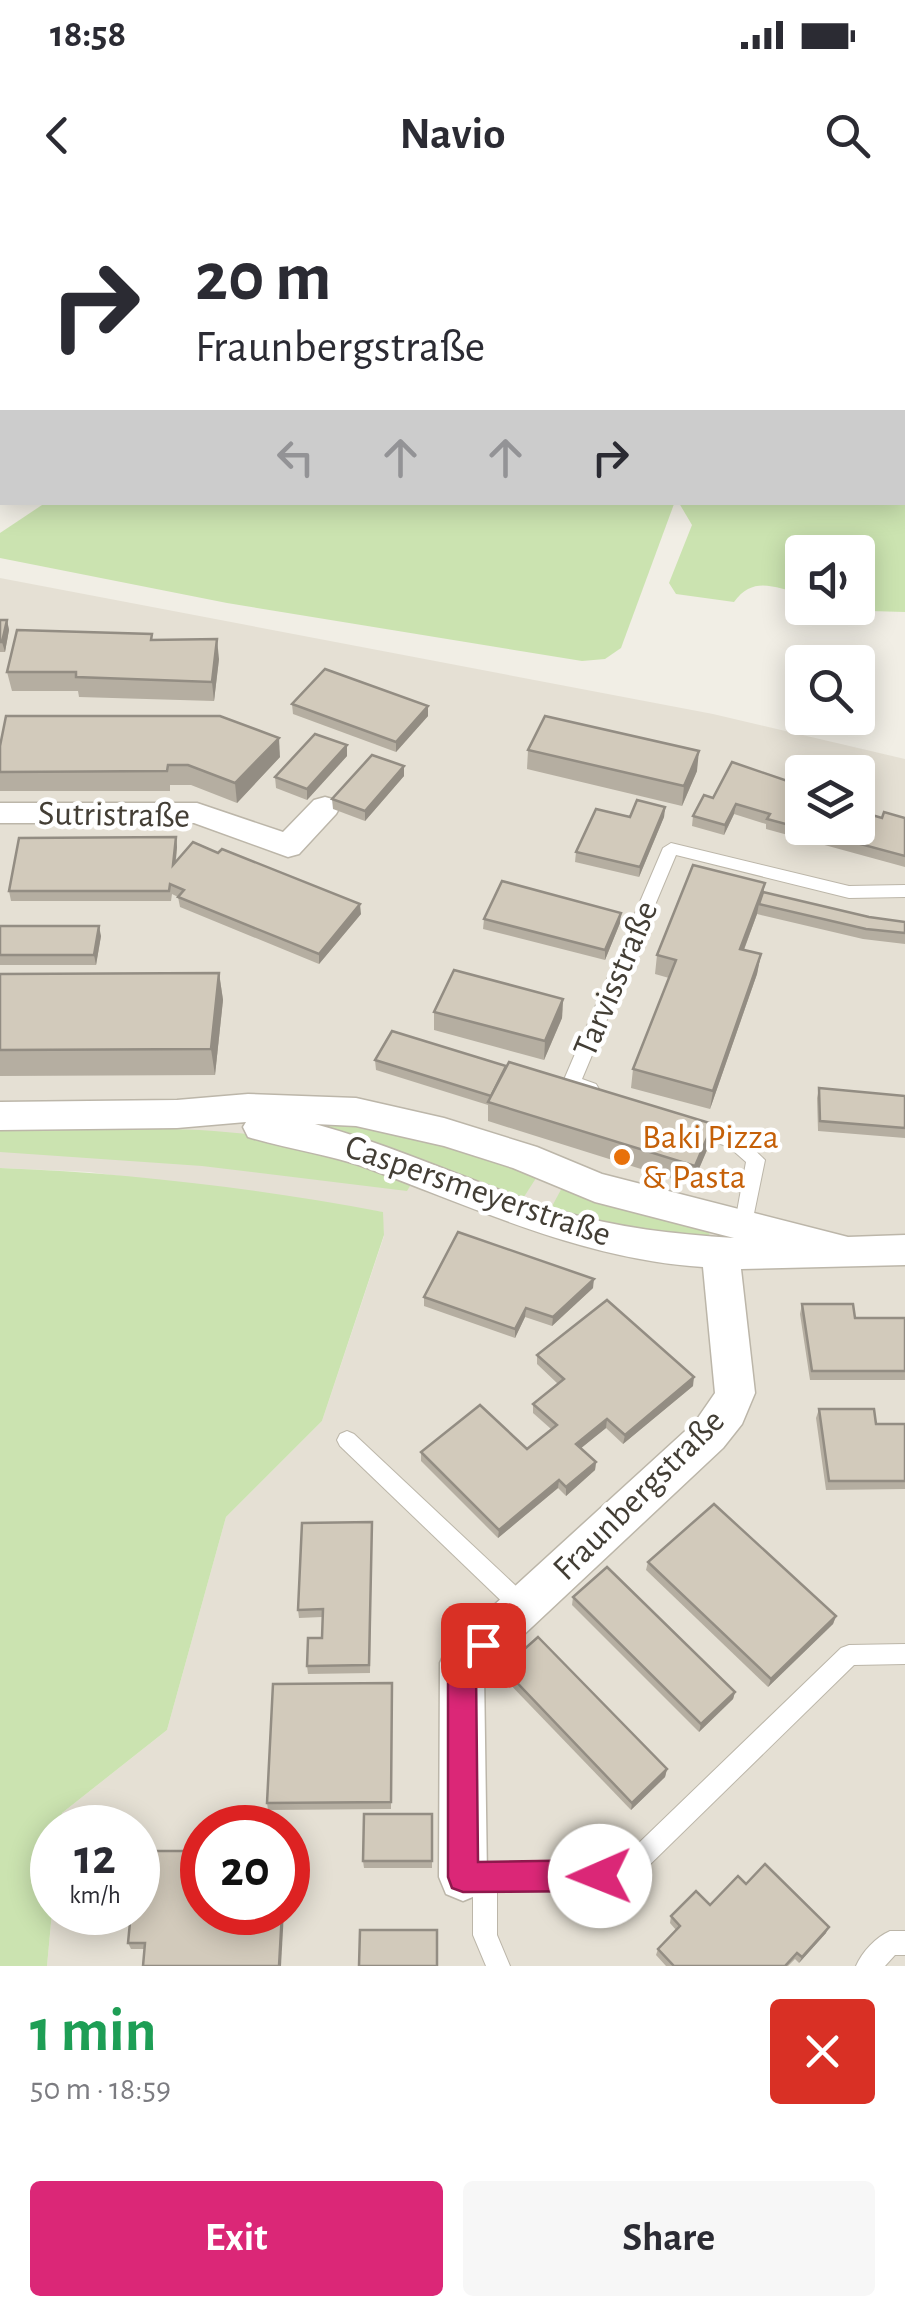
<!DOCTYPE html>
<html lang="en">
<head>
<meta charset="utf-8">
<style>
  :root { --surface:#fff; --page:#f7f7f7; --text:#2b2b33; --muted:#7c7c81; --accent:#db2777 }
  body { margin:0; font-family:"Alegreya Sans",sans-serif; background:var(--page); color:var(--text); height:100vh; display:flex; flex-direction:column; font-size:38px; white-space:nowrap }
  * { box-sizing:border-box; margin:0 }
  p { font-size:32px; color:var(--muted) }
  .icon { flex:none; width:55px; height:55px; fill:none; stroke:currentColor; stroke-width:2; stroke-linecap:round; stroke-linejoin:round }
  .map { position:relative; height:1766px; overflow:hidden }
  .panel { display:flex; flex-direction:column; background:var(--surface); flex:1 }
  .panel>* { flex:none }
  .banner { position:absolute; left:0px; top:0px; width:905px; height:305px; box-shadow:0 5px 25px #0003; background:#fff; color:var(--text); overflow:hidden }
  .buttons { position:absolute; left:785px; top:335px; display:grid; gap:20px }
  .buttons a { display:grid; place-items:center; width:90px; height:90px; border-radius:10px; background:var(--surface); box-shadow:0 5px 25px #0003; font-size:50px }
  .speed { position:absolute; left:30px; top:1605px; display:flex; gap:20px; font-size:50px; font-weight:700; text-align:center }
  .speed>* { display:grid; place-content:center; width:130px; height:130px; border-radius:50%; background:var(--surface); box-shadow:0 5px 25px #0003; line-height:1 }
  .speed small { font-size:25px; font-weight:400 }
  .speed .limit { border:15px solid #d22; background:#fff; color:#111 }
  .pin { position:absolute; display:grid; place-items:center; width:85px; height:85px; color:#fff; margin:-42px; border-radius:20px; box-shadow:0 5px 15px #0006 }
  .me { position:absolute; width:110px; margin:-55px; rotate:269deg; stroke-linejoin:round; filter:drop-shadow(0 0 8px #0008) }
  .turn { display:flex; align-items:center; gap:35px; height:210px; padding:0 30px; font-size:45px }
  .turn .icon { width:130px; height:130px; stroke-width:2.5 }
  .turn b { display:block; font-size:70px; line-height:85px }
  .lanes { display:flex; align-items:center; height:95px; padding:0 30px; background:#0003; justify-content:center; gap:50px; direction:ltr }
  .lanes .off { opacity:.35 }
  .round { display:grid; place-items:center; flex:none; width:105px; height:105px; border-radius:10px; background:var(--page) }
  .headline { display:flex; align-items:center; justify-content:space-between; height:170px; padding:0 30px }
  h1 { font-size:60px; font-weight:700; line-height:75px; color:#1e9e55 }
  .cta { display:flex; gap:20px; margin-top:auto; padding:20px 30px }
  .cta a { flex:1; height:115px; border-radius:10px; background:var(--accent); color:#fff; font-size:40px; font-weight:700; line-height:115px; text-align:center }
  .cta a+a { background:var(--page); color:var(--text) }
  .status { display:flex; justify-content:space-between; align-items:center; height:70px; padding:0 50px; background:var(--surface); direction:ltr }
  .status svg { height:28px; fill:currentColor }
  header { display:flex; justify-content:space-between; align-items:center; height:130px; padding:0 30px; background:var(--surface); font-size:45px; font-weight:700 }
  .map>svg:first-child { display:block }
  .residential { fill:#e5e0d4; fill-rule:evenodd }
  .green { fill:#cbe3b0 }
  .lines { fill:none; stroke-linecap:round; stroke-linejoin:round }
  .lane-casing { stroke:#bcb6a9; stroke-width:2 }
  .street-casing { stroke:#bcb6a9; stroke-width:3 }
  .lane { fill:#fff; fill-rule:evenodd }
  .street { fill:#fff; fill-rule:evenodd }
  .wall { fill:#b5aea1 }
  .shaded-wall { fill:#938d83 }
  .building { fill:#d2cabb; stroke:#938d83; stroke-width:2.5 }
  .route { fill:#db2777; stroke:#8e194d; stroke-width:2.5 }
  .food-dot { fill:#e8710a; stroke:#fff; stroke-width:4 }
  .labels { text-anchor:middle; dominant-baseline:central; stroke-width:9; stroke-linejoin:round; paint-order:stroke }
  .street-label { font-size:35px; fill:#433e35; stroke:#fff }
  .food-label { font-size:35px; fill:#c56008; stroke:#fff; text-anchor:start }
</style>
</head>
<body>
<div class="status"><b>18:58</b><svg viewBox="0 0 49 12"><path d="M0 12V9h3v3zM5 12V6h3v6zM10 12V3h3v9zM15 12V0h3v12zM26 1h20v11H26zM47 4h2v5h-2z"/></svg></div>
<header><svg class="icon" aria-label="back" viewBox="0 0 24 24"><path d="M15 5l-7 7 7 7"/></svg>Navio<svg class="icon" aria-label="search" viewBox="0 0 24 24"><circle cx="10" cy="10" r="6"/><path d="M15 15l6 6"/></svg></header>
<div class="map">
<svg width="905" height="1766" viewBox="0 0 905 1766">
  <rect width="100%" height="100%" fill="#f1eee5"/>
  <path class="residential" d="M0,378l713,136 192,45v1207h-858l5,-54h86v-84l-78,-1 2,-14 105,-83 59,-213 96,-96 62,-185 -2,-24 -293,-40 -89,-4zM802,572h56v56h-56zM202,1628h86v84h-86z"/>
  <g class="green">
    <path d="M0,0h905v412l-35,-1 -12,-7v-52h-56v41c-26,-4 -48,-19 -68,9l-58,-8 -7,-11 23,-58 -13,-22 223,-1v-300h-900l-2,296z"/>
    <path d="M45,303l628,-1 1,2 -53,144 -16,11 -23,2 -355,-58 -227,-45v-25z"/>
    <path d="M327,923l79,7 132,45 -16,25 -195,-73z"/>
    <path d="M0,931c89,0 201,-9 287,10 43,9 85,27 126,40l-6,10 -205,-25 -202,-14z"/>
    <path d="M0,968c129,5 256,20 383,44l1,23 -62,186 -96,96 -59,213 -105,83 -2,14 -8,1v84l-5,54h-47z"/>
    <path d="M564,984l145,47 1,9 -20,2 -140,-32z"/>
  </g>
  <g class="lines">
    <g class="lane-casing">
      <g id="lane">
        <path d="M671,643l178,43 56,-1v12l-56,1 -173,-43 -94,224 14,5 3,5 -3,5c-10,3 -20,-3 -30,-7l-3,-5 100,-234z"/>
        <path d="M690,919l51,18 24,23 -15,73 -7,3 -7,-3 -2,-5 12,-66 -17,-15 -45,-16 -3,-5 3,-5z"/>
        <path d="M347,1231l7,3 178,167 3,7 -3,7 -8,3 -8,-3 -176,-169 -3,-6 3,-6z"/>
        <path d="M905,1444v20l-51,1 -223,218 -8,4 -126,1v47l13,31h-24l-13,-31v-46l-16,-4 -4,-8 4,-8 8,-4 153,-2 223,-215 8,-3z"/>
        <path d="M890,1731h15v24h-10l-10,11h-29c6,-14 20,-29 34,-35z"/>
      </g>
    </g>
    <g class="street-casing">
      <g id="street">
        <path d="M325,597l11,3 4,7 -4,7 -37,40 -11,3 -94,-34h-194v-20h197l86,29 31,-32z"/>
        <path d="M248,894l108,4 88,20 93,29 65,27 246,63 57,-2v30l-164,4 14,124 -13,31 -19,24 -239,224 3,205 -7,17 -17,7 -17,-7 -7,-17 1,-214 7,-15 248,-226 20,-29 -12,-126c-120,-8 -225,-58 -336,-99 -39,-14 -80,-19 -119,-31l-5,-10 3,-5 -69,6 -177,2v-28l177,-2zM315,924l41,2 88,20 69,22 82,34 139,36c-59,-4 -117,-10 -174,-27 -83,-26 -161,-64 -245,-87z"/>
      </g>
    </g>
    <use href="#lane" class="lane"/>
    <use href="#street" class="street"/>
  </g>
  <g class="wall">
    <path d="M0,420h7l2,10 -4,22h-5z"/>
    <path d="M152,440l67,19 -5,42 -135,-4 -1,-6h-66l-5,-19z"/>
    <path d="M292,504l136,12 -32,36 -103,-38z"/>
    <path d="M347,545v11l-40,44 -31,-12 -1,-11z"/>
    <path d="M0,546l280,11 -43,46 -46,-18h-21v6h-170z"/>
    <path d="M528,550l169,21 -15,35 -155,-37z"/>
    <path d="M732,562l70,66 80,-10h23v49l-139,-38v-5l-32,-10 -10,21 -32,-9 1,-10 20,-18z"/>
    <path d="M404,566v10l-39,45 -32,-12 -1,-10z"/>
    <path d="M665,607l-1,10 -25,60 -64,-15 1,-10 54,-35z"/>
    <path d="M176,637l1,10 -1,14 185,53 -42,50 -139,-57 -2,-10 -6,-3 -1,7h-160l-2,-10z"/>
    <path d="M765,683l-2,9 106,25 36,5v22l-42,-5 -106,-25 -13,36 17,4 -4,20 -47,135 -79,-21 2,-19 36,-91 -14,-4 2,-19z"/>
    <path d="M484,719l136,4 -15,37 -122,-31z"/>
    <path d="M0,726l101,10 -5,29h-96z"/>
    <path d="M219,773l4,27 -8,75 -215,1v-102z"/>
    <path d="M563,799l-1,19 -18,42 -110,-30v-18z"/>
    <path d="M375,860l132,6 206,58 -3,19 -18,42 -204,-64v-16l-112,-35z"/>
    <path d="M819,888l86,8v42l-87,-7 -1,-33z"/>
    <path d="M593,1088l-41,38 -27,-9 -10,21 -91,-32v-9z"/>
    <path d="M802,1104l53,14h50v62h-95l-10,-66z"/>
    <path d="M537,1155l156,31 -70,58 -17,-16 -25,20 15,14 -1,8 -29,26 -8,-8 -60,50 -77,-77v-9l106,-3 24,-20 -18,-16v-9l25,-20 -21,-20z"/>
    <path d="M819,1209l57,15h29v65l-79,1 -10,-72z"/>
    <path d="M372,1322l-2,151 -62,1 -1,-8 15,-28v-21l-23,1 -1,-8z"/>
    <path d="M648,1362l188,54 -3,8 -65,63 -122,-117z"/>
    <path d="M573,1397l162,95 -2,7 -34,33 -127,-127z"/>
    <path d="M503,1468l164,101 -2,8 -34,33 -129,-134z"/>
    <path d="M392,1483l-1,126 -123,1 -1,-7z"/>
    <path d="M432,1614v54h-68l-1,-7z"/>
    <path d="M202,1651l-57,98h-14l-3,-6z"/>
    <path d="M746,1684l80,49 -27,30 -4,-4 -7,7h-122l-10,-11 2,-6 18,-19 -6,-7 1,-7 39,-11z"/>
  </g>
  <g class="shaded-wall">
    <path d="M7,420l2,10 -4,22 -3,-10z"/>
    <path d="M217,439l2,20 -5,42 -2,-19z"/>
    <path d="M428,506v10l-32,36v-10z"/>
    <path d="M279,538l1,19 -43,46 -2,-20z"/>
    <path d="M347,545v11l-40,44v-11z"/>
    <path d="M699,551l-2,20 -15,35 2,-20z"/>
    <path d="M404,566v10l-39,45v-10z"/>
    <path d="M736,604l-2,10 -10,21 1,-10z"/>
    <path d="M665,607l-1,10 -25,60 1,-10z"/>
    <path d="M176,637l1,10 -3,28 -1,-10z"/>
    <path d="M765,683l-4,22 -2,-1 -2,10 -20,54 3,-19z"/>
    <path d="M360,704l1,10 -42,50v-10z"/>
    <path d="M621,713l-1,10 -15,37v-10z"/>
    <path d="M99,726l2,10 -5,29 -2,-10z"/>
    <path d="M761,754l-4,20 -47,135 3,-18z"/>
    <path d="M219,773l4,27 -8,75 -4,-26z"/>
    <path d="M563,799l-1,19 -18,42 1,-19z"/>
    <path d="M713,924l-3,19 -18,42 3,-19z"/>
    <path d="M594,1079l-1,9 -41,38 1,-9z"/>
    <path d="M526,1108l-1,9 -10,21v-9z"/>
    <path d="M694,1177l-1,9 -70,58 2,-9z"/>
    <path d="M607,1219l-1,9 -31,25 1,-9z"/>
    <path d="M596,1262l-1,8 -29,26v-9z"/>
    <path d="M559,1280l-1,8 -60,50 1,-8z"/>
    <path d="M836,1416l-3,8 -65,63 3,-8z"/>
    <path d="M735,1492l-2,7 -34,33 2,-8z"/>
    <path d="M667,1569l-2,8 -34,33 1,-7z"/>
    <path d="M282,1712h2l-3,54h-2z"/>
    <path d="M829,1727l-3,6 -27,30 3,-6z"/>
  </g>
  <g class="building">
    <path d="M0,420h7l-5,22h-2z"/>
    <path d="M17,430l135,4 -1,6 66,-1 -5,43 -136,-5v-5h-69z"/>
    <path d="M325,469l103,37 -32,36 -104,-38z"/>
    <path d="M6,516h214l59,22 -44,45 -47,-18h-20l-1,6 -167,1v-26z"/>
    <path d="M545,516l154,35 -15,35 -156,-36z"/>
    <path d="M315,534l32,11 -40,44 -32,-12z"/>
    <path d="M372,555l32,11 -39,45 -33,-12z"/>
    <path d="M732,562l70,24v42h56v-17l24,7 2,-6 21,6v38l-138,-37 3,-5 -34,-10 -11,21 -32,-9 11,-21 9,3z"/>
    <path d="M637,600l28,7 -25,60 -64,-15 20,-43 34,8z"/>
    <path d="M176,637l-3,28 20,-23 25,11 4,-4 138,55 -41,50 -141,-57 6,-7 -14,-6 -1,7h-160l10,-53z"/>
    <path d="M693,665l72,18 -25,66 21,5 -48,137 -80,-22 43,-109 -19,-5z"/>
    <path d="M502,681l119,32 -16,37 -121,-31z"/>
    <path d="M763,692l106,25 36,5v11l-39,-4 -107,-25z"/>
    <path d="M0,726h99l-5,29h-94z"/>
    <path d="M454,770l109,29 -18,42 -111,-29z"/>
    <path d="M219,773l-8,76 -211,1v-76z"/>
    <path d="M392,831l114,35 -15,30 -116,-36z"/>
    <path d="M509,862l204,62 -18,42 -207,-64z"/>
    <path d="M819,888l86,8v32l-85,-7z"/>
    <path d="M458,1032l136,47 -41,38 -27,-9 -11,21 -91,-32z"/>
    <path d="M607,1100l87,77 -69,58 -18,-16 -31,25 20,18 -30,25 -7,-7 -60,50 -78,-78 59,-47 47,44 30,-24 -24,-21 31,-25 -27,-24z"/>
    <path d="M802,1104h51l2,14h50v53h-93z"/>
    <path d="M819,1209h55l2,15h29v57h-76z"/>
    <path d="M714,1304l122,112 -65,63 -123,-117z"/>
    <path d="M372,1322l-3,143 -62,1 1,-28h14l1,-29 -25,1 4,-87z"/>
    <path d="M607,1367l128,125 -34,32 -128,-127z"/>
    <path d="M538,1437l129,132 -35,34 -129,-135z"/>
    <path d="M392,1483l-1,119 -124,1 6,-119z"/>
    <path d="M364,1614h68v47h-69z"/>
    <path d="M138,1651h64v61h80l-3,54h-136l2,-23h-17l3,-31h7z"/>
    <path d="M765,1664l64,63 -27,30 -5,-4 -12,13h-111l-16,-17 22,-23 -9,-10 25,-25 14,14 28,-29 8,8z"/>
    <path d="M360,1730h77v36h-78z"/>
  </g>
  <path class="route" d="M483,1432l10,3 4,10 -4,10 -17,14 2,193 122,-2 11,5 5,11 -5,10 -11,5 -137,1 -11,-4 -4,-11v-214l4,-10z"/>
  <circle class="food-dot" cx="622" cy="957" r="10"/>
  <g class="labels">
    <g class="street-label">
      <text transform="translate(114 615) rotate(1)">Sutristraße</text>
      <text transform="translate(616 779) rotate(-67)">Tarvisstraße</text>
      <text transform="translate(478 991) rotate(19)">Caspersmeyerstraße</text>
      <text transform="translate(639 1295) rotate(-45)">Fraunbergstraße</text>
    </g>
    <g class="food-label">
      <text x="642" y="937">Baki Pizza<tspan x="642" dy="40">&amp; Pasta</tspan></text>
    </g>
  </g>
</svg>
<div class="buttons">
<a><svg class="icon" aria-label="sound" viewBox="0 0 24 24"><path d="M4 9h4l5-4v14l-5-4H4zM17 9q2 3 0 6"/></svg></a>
<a><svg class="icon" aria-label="search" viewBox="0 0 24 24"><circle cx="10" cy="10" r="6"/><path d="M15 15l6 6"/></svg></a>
<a><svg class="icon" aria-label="layers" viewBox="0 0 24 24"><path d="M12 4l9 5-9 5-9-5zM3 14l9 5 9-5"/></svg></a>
</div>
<div class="speed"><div>12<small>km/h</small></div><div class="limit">20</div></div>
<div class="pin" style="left:483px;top:1445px;background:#d93025"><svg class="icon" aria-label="arrive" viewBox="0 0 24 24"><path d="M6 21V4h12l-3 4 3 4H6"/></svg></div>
<svg class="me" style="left:600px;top:1676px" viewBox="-20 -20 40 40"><circle r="19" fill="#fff"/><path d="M0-13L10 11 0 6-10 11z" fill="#db2777"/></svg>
<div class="banner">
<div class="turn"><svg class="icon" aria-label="right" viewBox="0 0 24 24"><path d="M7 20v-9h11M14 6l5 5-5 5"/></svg><div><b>20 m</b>Fraunbergstraße</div></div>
<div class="lanes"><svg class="icon off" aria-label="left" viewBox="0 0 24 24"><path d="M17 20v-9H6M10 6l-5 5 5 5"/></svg><svg class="icon off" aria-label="ahead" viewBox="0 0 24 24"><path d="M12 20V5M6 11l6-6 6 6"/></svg><svg class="icon off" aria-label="ahead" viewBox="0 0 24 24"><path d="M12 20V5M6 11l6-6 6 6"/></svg><svg class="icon" aria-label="right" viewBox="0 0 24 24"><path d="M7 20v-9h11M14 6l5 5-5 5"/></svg></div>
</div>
</div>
<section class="panel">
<div class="headline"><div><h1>1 min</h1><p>50 m · 18:59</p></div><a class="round" style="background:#d93025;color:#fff"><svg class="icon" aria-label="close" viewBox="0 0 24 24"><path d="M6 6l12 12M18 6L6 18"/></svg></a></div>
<div class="cta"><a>Exit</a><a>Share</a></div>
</section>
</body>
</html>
